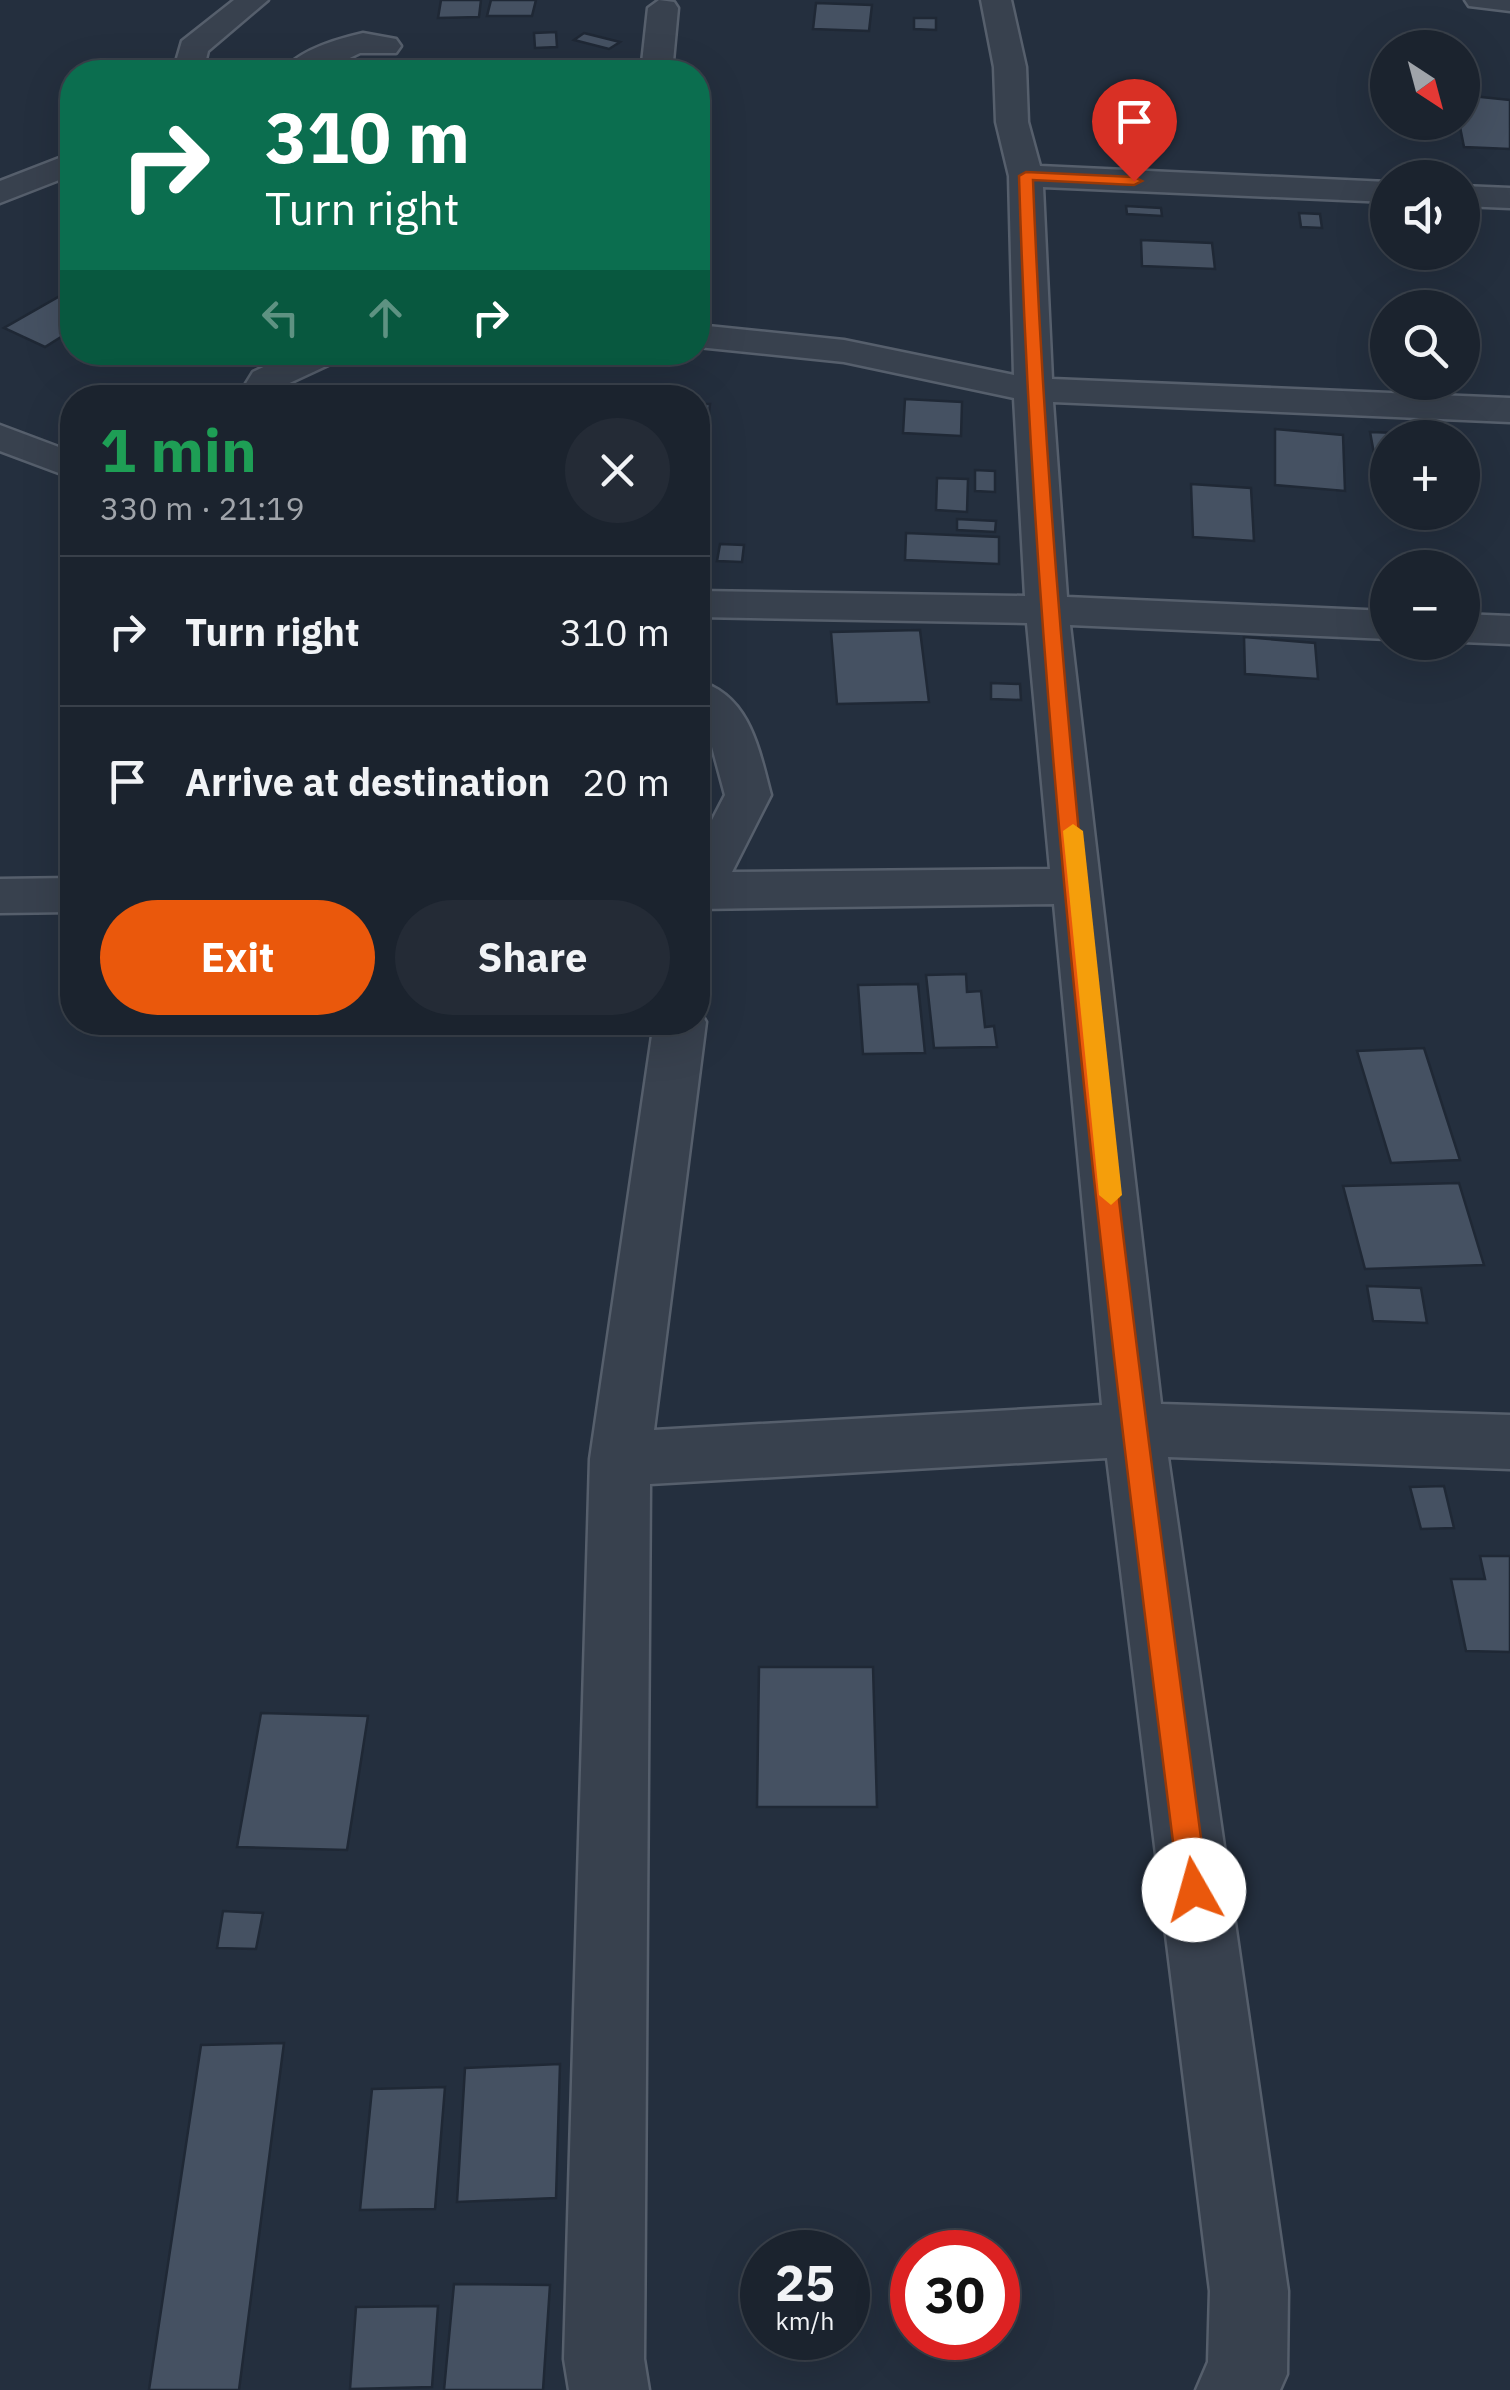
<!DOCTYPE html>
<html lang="en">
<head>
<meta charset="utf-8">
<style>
  :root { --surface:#1b232e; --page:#242b36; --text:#f1f3f6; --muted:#a0a4aa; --line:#39404a; --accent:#ea580c }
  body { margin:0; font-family:"IBM Plex Sans",sans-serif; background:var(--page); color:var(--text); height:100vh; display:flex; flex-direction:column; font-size:38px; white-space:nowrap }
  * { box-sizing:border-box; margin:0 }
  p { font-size:32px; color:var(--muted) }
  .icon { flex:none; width:55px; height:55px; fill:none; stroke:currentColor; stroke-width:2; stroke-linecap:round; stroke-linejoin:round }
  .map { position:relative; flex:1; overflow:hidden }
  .panel { position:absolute; left:60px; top:385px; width:650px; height:650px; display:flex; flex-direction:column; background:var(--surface); border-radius:40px; box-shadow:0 10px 40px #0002,0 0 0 2px var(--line) }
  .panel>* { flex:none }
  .hud { position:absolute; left:60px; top:60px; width:650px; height:305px; border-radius:40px; box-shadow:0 10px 40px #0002,0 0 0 2px var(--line); background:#0b6e4f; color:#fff; overflow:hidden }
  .needle { width:65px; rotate:144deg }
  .tools { position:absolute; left:1370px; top:30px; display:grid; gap:20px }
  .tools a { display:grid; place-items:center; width:110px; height:110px; border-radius:50%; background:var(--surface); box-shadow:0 10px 40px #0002,0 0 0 2px var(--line); font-size:50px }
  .speed { position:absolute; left:740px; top:2230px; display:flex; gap:20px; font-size:50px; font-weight:700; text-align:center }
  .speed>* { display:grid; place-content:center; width:130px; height:130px; border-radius:50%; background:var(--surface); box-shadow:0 10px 40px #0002,0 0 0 2px var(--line); line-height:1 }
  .speed small { font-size:25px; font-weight:400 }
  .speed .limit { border:15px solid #d22; background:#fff; color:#111 }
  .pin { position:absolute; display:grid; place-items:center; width:85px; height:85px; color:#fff; margin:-102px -42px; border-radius:50% 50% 50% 0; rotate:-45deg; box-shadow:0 0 10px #0007 }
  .pin .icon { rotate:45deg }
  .me { position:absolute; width:110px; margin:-55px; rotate:353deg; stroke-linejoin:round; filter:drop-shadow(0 0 8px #0008) }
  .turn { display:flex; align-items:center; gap:35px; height:210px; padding:0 40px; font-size:45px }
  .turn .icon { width:130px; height:130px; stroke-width:2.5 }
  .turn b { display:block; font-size:70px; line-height:85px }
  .lanes { display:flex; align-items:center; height:95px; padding:0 40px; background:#0003; justify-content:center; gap:50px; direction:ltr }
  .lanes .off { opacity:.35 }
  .round { display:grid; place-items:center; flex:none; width:105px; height:105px; border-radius:52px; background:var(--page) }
  .headline { display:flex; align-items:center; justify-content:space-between; height:170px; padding:0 40px }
  h1 { font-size:60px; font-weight:700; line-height:75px; color:#1e9e55 }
  .action { display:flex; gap:20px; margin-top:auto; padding:20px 40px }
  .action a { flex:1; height:115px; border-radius:60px; background:var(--accent); color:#fff; font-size:40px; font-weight:700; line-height:115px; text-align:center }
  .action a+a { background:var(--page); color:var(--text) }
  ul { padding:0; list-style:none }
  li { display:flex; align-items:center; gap:30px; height:150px; padding:0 40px; border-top:2px solid var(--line) }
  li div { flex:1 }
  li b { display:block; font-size:38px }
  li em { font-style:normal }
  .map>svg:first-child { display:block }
  .building { fill:#455162; stroke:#1f2835; stroke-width:2.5 }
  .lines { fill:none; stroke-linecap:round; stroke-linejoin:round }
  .street-casing { stroke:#565f6c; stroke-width:5 }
  .street { fill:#38414e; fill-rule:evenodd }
  .route { fill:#ea580c; stroke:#983908; stroke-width:2.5 }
  .slow { fill:#f59e0b }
</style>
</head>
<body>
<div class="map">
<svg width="1510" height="2390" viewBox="0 0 1510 2390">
  <rect width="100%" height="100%" fill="#242f3e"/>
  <g class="building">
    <path d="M441,0h40l-2,17 -41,1z"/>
    <path d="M491,0h45l-4,16h-45z"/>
    <path d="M816,3l56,2 -3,26 -56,-2z"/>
    <path d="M914,18h22v12l-22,-1z"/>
    <path d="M556,32l1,15 -22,1 -1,-15z"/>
    <path d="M584,33l36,9 -11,7 -35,-9z"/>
    <path d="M1462,95l48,5v49l-46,-2 -5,-25h3z"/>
    <path d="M1126,206l35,2 1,8 -35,-2z"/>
    <path d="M1299,213l21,1 2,14 -21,-1z"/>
    <path d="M1141,240l71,3 3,26 -73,-3z"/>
    <path d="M60,296l12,5v29l-27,17 -41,-19z"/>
    <path d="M905,399l57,3 -1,34 -58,-3z"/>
    <path d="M698,404h12l-7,62h-5z"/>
    <path d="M1275,429l68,6 2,56 -70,-6z"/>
    <path d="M1370,432l83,3v3h-65v49l-8,-1z"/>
    <path d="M975,470l20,1v21l-20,-1z"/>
    <path d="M937,478l31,1 -1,33 -31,-2z"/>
    <path d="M1191,484l60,4 3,53 -61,-4z"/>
    <path d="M957,519l39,2 -1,11 -38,-2z"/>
    <path d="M906,533l93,4v27l-94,-4z"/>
    <path d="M720,544l24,1 -2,17 -25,-1z"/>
    <path d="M920,630l9,72 -92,2 -6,-72z"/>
    <path d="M1244,637l71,6 3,36 -73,-5z"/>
    <path d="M991,683l29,1 1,16 -30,-1z"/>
    <path d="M966,974l1,18 14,-1 4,36 9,-1 3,21 -63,1 -8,-73z"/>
    <path d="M918,984l7,69 -62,1 -5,-69z"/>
    <path d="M1424,1048l36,112 -69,3 -34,-112z"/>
    <path d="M1459,1183l25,82 -119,4 -22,-83z"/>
    <path d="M1367,1286l54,2 6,35 -54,-2z"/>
    <path d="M1444,1486l10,42 -33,1 -11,-42z"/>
    <path d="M1480,1556h30v96l-44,-1 -15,-72h34z"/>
    <path d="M759,1667h114l4,140h-120z"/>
    <path d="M261,1713l107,3 -21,134 -110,-3z"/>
    <path d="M223,1911l40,2 -7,36 -39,-1z"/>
    <path d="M284,2043l-45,347h-90l52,-345z"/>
    <path d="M560,2064l-4,134 -99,4 8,-134z"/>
    <path d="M445,2087l-10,122 -75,1 12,-121z"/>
    <path d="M454,2284l96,1 -7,105h-99z"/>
    <path d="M438,2306l-6,81 -82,2 6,-82z"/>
  </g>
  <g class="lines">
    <g class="street-casing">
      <g id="street">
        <path d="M234,0h34l-60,51 -5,21h-30l9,-31z"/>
        <path d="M659,0l15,2 4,6 -6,64h-31l7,-64z"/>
        <path d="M981,0h30l15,67 2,55 12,44 348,16v20l-345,-15 9,192 458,19v24l-457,-20 14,195 321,14v28l-318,-14 91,779 349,11v54l-342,-12 120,834 -1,83 -7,16h-84l12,-28 2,-71 -103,-833 -457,26 -6,875 5,31h-80l-5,-31 26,-900 64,-437h44v-14l8,14 -52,408 448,-25 -48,-501 -356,5v-62l27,-52 -17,-63 -10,-11v-40c52,14 61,69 73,114l-39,77 318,-3 -23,-246 -329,-6v-26l327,5 -11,-198 -170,-36 -146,-15v-22l146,15 170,35 -5,-199 -13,-54 -2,-55z"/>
        <path d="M1465,0h45v11l-41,-5z"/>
        <path d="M363,33l33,6 5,7 -5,7h-36l-39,19h-39c16,-22 55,-33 81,-39z"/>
        <path d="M72,153v22l-72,28v-22z"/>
        <path d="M1462,186l48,2v20l-48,-2z"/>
        <path d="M295,352h49l-5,8 -58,27 -6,11h-38l16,-26z"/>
        <path d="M0,425l72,27v26l-72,-27z"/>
        <path d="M1462,614l48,2v28l-48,-2z"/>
        <path d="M72,878v34l-72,1v-34z"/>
      </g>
    </g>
    <use href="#street" class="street"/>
  </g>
  <path class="route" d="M1026,172l108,5 8,4 -8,4 -101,-5c22,573 99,1142 175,1710l-4,10 -10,4 -11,-4 -4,-10c-71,-569 -143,-1141 -160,-1714z"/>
  <path class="slow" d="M1073,824l10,7 39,364 -11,10 -12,-10 -36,-364z"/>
</svg>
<div class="tools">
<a><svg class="needle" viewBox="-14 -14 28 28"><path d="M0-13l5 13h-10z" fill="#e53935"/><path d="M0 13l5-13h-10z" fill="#a0a4aa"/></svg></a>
<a><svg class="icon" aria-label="sound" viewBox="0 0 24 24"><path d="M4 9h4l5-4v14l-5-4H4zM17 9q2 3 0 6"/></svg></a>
<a><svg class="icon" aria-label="search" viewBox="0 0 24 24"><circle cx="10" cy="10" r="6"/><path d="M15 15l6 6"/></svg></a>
<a>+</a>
<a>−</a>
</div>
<div class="speed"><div>25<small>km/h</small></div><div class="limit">30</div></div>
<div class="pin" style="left:1134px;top:181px;background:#d93025"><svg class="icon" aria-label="arrive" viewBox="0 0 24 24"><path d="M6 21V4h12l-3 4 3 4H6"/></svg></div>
<svg class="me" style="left:1194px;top:1890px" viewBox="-20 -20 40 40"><circle r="19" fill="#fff"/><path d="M0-13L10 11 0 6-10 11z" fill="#ea580c"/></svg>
<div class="hud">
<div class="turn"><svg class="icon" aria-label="right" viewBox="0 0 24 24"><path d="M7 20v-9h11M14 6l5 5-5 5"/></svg><div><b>310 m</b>Turn right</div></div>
<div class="lanes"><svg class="icon off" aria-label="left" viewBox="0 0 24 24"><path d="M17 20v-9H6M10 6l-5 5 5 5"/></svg><svg class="icon off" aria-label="ahead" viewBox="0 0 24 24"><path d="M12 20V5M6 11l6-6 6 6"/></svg><svg class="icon" aria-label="right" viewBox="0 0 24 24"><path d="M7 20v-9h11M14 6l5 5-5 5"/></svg></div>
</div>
<section class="panel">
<div class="headline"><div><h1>1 min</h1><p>330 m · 21:19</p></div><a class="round"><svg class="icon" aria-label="close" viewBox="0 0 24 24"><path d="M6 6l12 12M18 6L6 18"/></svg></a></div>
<ul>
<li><svg class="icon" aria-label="right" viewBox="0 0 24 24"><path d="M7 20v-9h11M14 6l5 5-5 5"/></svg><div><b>Turn right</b></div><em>310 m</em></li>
<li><svg class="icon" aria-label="arrive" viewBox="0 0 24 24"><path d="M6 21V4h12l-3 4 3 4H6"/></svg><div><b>Arrive at destination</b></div><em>20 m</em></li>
</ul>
<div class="action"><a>Exit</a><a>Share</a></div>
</section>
</div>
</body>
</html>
